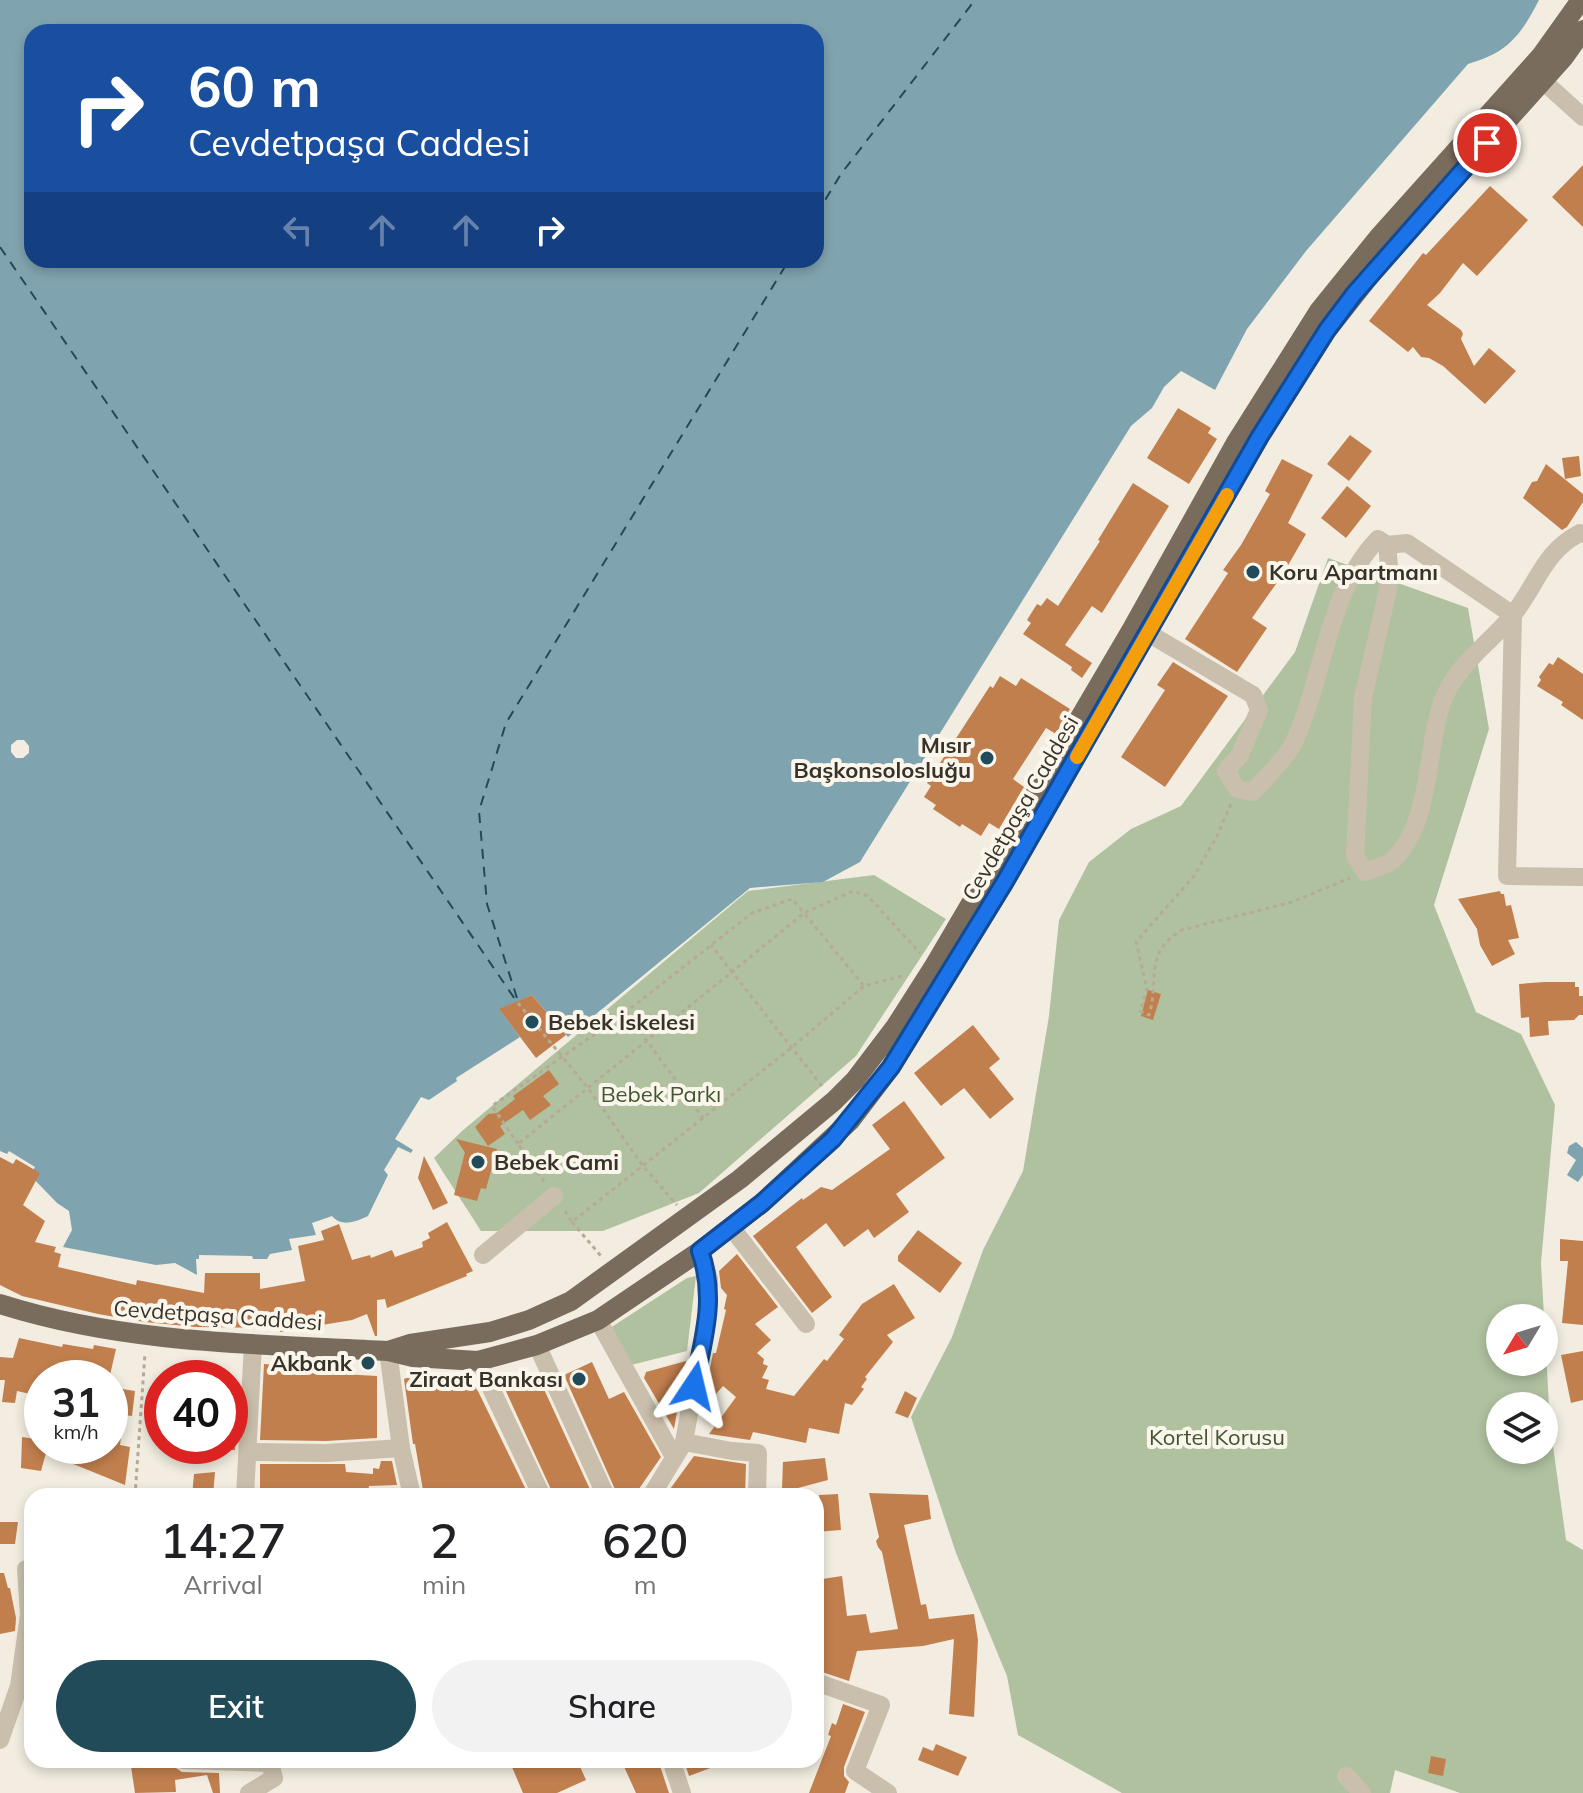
<!DOCTYPE html>
<html lang="en">
<head>
<meta charset="utf-8">
<style>
  :root { --surface:#fff; --page:#f2f2f2; --text:#202124; --muted:#757577; --accent:#214b59 }
  body { margin:0; font-family:Mulish,sans-serif; background:var(--page); color:var(--text); height:100vh; display:flex; flex-direction:column; font-size:30px; white-space:nowrap }
  * { box-sizing:border-box; margin:0 }
  p { font-size:26px; color:var(--muted) }
  .icon { flex:none; width:44px; height:44px; fill:none; stroke:currentColor; stroke-width:2; stroke-linecap:round; stroke-linejoin:round }
  .map { position:relative; flex:1; overflow:hidden }
  .drawer { position:absolute; left:24px; top:1488px; width:800px; height:280px; display:flex; flex-direction:column; background:var(--surface); border-radius:24px; box-shadow:0 4px 12px #0003 }
  .drawer>* { flex:none }
  .hud { position:absolute; left:24px; top:24px; width:800px; height:244px; border-radius:24px; box-shadow:0 4px 12px #0003; background:#1a4fa0; color:#fff; overflow:hidden }
  .needle { width:52px; rotate:232deg }
  .fabs { position:absolute; left:1486px; top:1304px; display:grid; gap:16px }
  .fabs a { display:grid; place-items:center; width:72px; height:72px; border-radius:50%; background:var(--surface); box-shadow:0 4px 12px #0003; font-size:40px }
  .speed { position:absolute; left:24px; top:1360px; display:flex; gap:16px; font-size:40px; font-weight:700; text-align:center }
  .speed>* { display:grid; place-content:center; width:104px; height:104px; border-radius:50%; background:var(--surface); box-shadow:0 4px 12px #0003; line-height:1 }
  .speed small { font-size:20px; font-weight:400 }
  .speed .limit { border:12px solid #d22; background:#fff; color:#111 }
  .pin { position:absolute; display:grid; place-items:center; width:68px; height:68px; color:#fff; margin:-34px; border:4px solid #fff; border-radius:50%; box-shadow:0 2px 8px #0007 }
  .me { position:absolute; width:88px; margin:-44px; rotate:10deg; stroke-linejoin:round; filter:drop-shadow(0 0 6px #0008) }
  .turn { display:flex; align-items:center; gap:28px; height:168px; padding:0 32px; font-size:36px }
  .turn .icon { width:104px; height:104px; stroke-width:2.5 }
  .turn b { display:block; font-size:56px; line-height:68px }
  .lanes { display:flex; align-items:center; height:76px; padding:0 32px; background:#0003; justify-content:center; gap:40px; direction:ltr }
  .lanes .off { opacity:.35 }
  .eta { display:flex; justify-content:space-evenly; align-items:center; height:136px; text-align:center }
  .eta b { font-size:48px; font-weight:600; line-height:56px }
  .primary-button { display:flex; gap:16px; margin-top:auto; padding:16px 32px }
  .primary-button a { flex:1; height:92px; border-radius:48px; background:var(--accent); color:#fff; font-size:32px; font-weight:600; line-height:92px; text-align:center }
  .primary-button a+a { background:var(--page); color:var(--text) }
  .map>svg:first-child { display:block }
  .green { fill:#b0c1a0; fill-rule:evenodd }
  .water { fill:#80a4af; fill-rule:evenodd }
  .lines { fill:none; stroke-linecap:round; stroke-linejoin:round }
  .ferry { stroke:#214b59; stroke-width:2; stroke-dasharray:10 8; stroke-linecap:butt }
  .building { fill:#c27f4e }
  .path { stroke:#b6aa96; stroke-width:3; stroke-dasharray:4 4; stroke-linecap:butt }
  .minor { stroke:#cabfac; stroke-width:18 }
  .major { stroke:#7a6c5c; stroke-width:20 }
  .route-casing { stroke:#114b97; stroke-width:20 }
  .route { stroke:#1a73e8; stroke-width:14 }
  .slow { stroke:#f59e0b; stroke-width:14 }
  .poi-dot { fill:#214b59; stroke:#faf6ec; stroke-width:3 }
  .labels { text-anchor:middle; dominant-baseline:central; stroke-width:8; stroke-linejoin:round; paint-order:stroke }
  .poi-label { font-size:22px; font-weight:bold; fill:#39322b; stroke:#faf6ec; text-anchor:start }
  .street-label { font-size:22px; fill:#39322b; stroke:#faf6ec }
  .park-label { font-size:22px; fill:#41562f; stroke:#faf6ec }
</style>
</head>
<body>
<div class="map">
<svg width="1583" height="1793" viewBox="0 0 1583 1793">
  <rect width="100%" height="100%" fill="#f2ede0"/>
  <g class="green">
    <path d="M1328,558l140,50 21,121 -55,176 42,107 45,22 34,71 -14,158 9,161 16,116 17,10v243h-123l-65,-23 -5,23h-268l-104,-58 -11,-59 -51,-123 -45,-136 41,-80 31,-87 40,-79 26,-155 10,-96 30,-58 42,-33 50,-23 114,-154zM1500,1318h44v44h-44zM1500,1406h44v44h-44z"/>
    <path d="M874,875l72,44 -90,137 -157,137 -96,38h-122l-47,-73 28,-27 286,-240z"/>
    <path d="M696,1276l-9,75 -56,14 -21,-37 77,-50z"/>
  </g>
  <g class="water">
    <path d="M0,0h1539c-18,35 -31,53 -71,64l-162,187 -59,78 -32,61 -34,-19 -17,16 -12,21 -21,18 -271,436 -37,20 -73,6 -182,149 -36,-42 -32,15 20,27 -64,41 1,3 -28,19 -8,-3 -26,42 18,11 -2,3 -13,-6 -14,23 4,5 -20,41c-11,5 -26,12 -36,0l-20,7 4,12 -27,4 3,11 -22,4 -3,5h-14l-1,-3 -53,-1v4h-3l1,16 -22,-12 -19,2 -93,-18 9,-17 -3,-19 -12,-8 -27,-28 5,-8 -26,-16 -2,3 -7,-3zM32,32h784v228h-784zM17,740h7l5,6v7l-6,5h-7l-5,-6v-7z"/>
    <path d="M1576,1142l7,6v27l-5,7 -11,-7 9,-15 -9,-7 2,-7z"/>
  </g>
  <g class="lines">
    <g class="ferry">
      <path d="M816,215l25,-41 134,-174"/>
      <path d="M0,247l517,755"/>
      <path d="M517,998l-30,-94 -8,-93 27,-88 283,-463"/>
    </g>
  </g>
  <g class="building">
    <path d="M1583,165v62l-31,-30z"/>
    <path d="M1490,186l38,34 -51,56 -14,-13 -23,30 -13,12 34,25 2,4 -2,5 13,27 15,-18 27,23 -31,33 -42,-38 -14,-8 -8,-1 -8,-10 -5,5 -39,-31 54,-68 3,2z"/>
    <path d="M1178,408l33,20 -3,5 9,6 -28,45 -42,-26z"/>
    <path d="M1350,435l22,16 -23,30 -22,-17z"/>
    <path d="M1579,456l2,20 -16,3 -3,-21z"/>
    <path d="M1282,459l31,16 -25,48 18,11 -23,40 -31,44 15,10 -30,44 -52,-33 43,-66 -5,-3 18,-25 29,-51 -5,-3z"/>
    <path d="M1546,464l37,30v8l-16,25 -5,3 -39,-32 9,-16 5,-1z"/>
    <path d="M1133,483l36,23 -67,107 -10,-7 -27,39 27,18 -10,15 -11,-8 1,-3 -49,-33 8,-11 -4,-3 10,-16 4,2 6,-8 11,8 42,-65 -2,-1z"/>
    <path d="M1347,486l24,20 -25,32 -25,-20z"/>
    <path d="M1558,657l25,17v46l-22,-15 2,-3 -26,-16 4,-6 -2,-3 10,-14 4,2z"/>
    <path d="M1173,662l55,34 -63,91 -44,-30 44,-67 -8,-5z"/>
    <path d="M1000,676l16,10 5,-8 49,31 -14,25 -10,-6 -33,51 11,8 -25,42 -10,-6 -8,13 -19,-12 -2,3 -27,-18 3,-4 -12,-8 7,-11 -4,-3 63,-97 3,2z"/>
    <path d="M1500,891l1,3h3l2,12 5,-1 8,33 -11,2 7,14 -23,12 -12,-21 -3,-16 -19,-30z"/>
    <path d="M1544,982h31v5h4v9h4v19h-4l-5,5 -26,1 1,14 -19,2 -1,-20 -8,1 -2,-34z"/>
    <path d="M1148,990l13,4 -8,26 -12,-4z"/>
    <path d="M532,995l34,40 -30,23 -37,-49z"/>
    <path d="M973,1025l27,34 -11,9 25,31 -24,20 -26,-31 -23,18 -27,-33z"/>
    <path d="M549,1070l10,14 -16,12 8,9 -21,15 -7,-10 -23,16 5,8 -17,12 -13,-19 13,-13 9,-1 18,-14 -2,-3z"/>
    <path d="M904,1101l41,57 -49,36 13,18 -35,26 -6,-9 -24,18 -18,-24 -30,24 36,50 -20,16 -59,-77 49,-38 1,2 18,-13 11,3 58,-41 -18,-24z"/>
    <path d="M456,1139l41,10 -11,40 -5,-1 -4,13 -23,-6 11,-43 1,2z"/>
    <path d="M424,1156l24,47 -15,7 -15,-32z"/>
    <path d="M0,1157l13,7 3,-5 24,14 -17,32 22,16 -10,21 21,5 -2,5 7,2 -3,13 78,18 1,-5 67,13 1,-20h55v16l45,-8 -7,-35 26,-6 -3,-9 18,-7 13,36 18,-5 1,3 21,-8 3,7 28,-10 -1,-5 8,-4 -2,-5 19,-11 26,49 -7,3 1,2 -80,32 -2,-9 -8,1v36h-2l-8,-22 -15,6 -72,12 -1,-4 -83,-1 -51,-5 -47,-8 -76,-18 -22,-11z"/>
    <path d="M918,1230l44,33 -22,30 -42,-32v-5z"/>
    <path d="M1560,1239l23,2v84l-21,-2 6,-62h-8z"/>
    <path d="M737,1254l41,53 -23,17 16,16 -14,13 7,6 -1,5 5,2 -6,12 7,2 -3,9 28,7 30,-37 3,2 17,-22 -5,-4 23,-31 32,-20 21,34 -28,17 6,7 -28,35 2,2 -6,8 3,2 -12,16 -7,-2 -6,31 -30,-6 -3,15 -53,-11 -3,8 -41,-6 27,-37 -13,-11 -21,24 11,-57h3l10,-43 -2,-1 3,-14 -6,-7 -2,-17z"/>
    <path d="M19,1338l43,9 1,-3 30,5 1,-4 22,4 -6,26 -26,-6 -2,9h-40l-3,18 -22,-5 -2,12 -13,-1 3,-22h-5v-23l13,1z"/>
    <path d="M1583,1351v49l-12,3 -10,-48z"/>
    <path d="M686,1361l-12,68 -30,-51 2,-6z"/>
    <path d="M592,1362l17,37 15,-7 37,65 -27,39h-16l-54,-121z"/>
    <path d="M264,1364l52,4 26,4v2l35,2v62l-51,3 -66,-1z"/>
    <path d="M537,1374l56,122h-39l-50,-109z"/>
    <path d="M412,1376l57,7 7,4 53,109h-105l-9,-52h-2l-9,-65z"/>
    <path d="M110,1387l25,4 -3,25 -8,-1 -4,30 10,2 -5,38 -79,-32 -5,18 -20,-3 1,-31 20,3v6h68z"/>
    <path d="M905,1391l12,7 -9,20 -13,-5z"/>
    <path d="M230,1412h7l-2,38h-5z"/>
    <path d="M694,1456l52,8 -1,32h-80z"/>
    <path d="M825,1458l3,22 -30,8h-16l1,-26z"/>
    <path d="M381,1461h11l5,24 -28,1 -2,10h-107v-32h85l1,8 27,2v-6l6,1z"/>
    <path d="M215,1472l-2,24h-21l2,-22z"/>
    <path d="M869,1493l59,2 3,24 -27,6 17,80 5,-1 3,15 45,-5 4,26 -4,77 -25,-3 5,-75 -31,7 -66,5 -8,30 -33,-11v-34l8,2 -8,-58 26,-4 5,40 19,-2 4,19 28,-4 -16,-77 -4,-5 -2,-6 3,-4z"/>
    <path d="M838,1494l3,36 -25,2v-15h6l-3,-22z"/>
    <path d="M0,1522h18l-3,22h-15z"/>
    <path d="M0,1573h4l4,15h2l6,30 -1,13 -15,3z"/>
    <path d="M843,1704l22,8 -21,55v9l5,6 -4,11h-36l22,-57 -3,-1 4,-12 4,2z"/>
    <path d="M936,1744l31,13 -9,19 -40,-16 5,-13 10,4z"/>
    <path d="M1431,1756l15,3 -3,17 -15,-3z"/>
    <path d="M130,1760h41l2,6 9,6 37,1 1,20h-7l-6,-18 -32,5 1,12 -41,1z"/>
    <path d="M509,1760h68l9,20 -29,13h-34z"/>
    <path d="M621,1760h37l11,33h-33z"/>
    <path d="M693,1760h36v1l-40,15 -4,-12z"/>
  </g>
  <g class="lines">
    <g class="path">
      <path d="M1231,804l-14,32 -23,40 -58,66 11,47 -7,22 9,4c11,-37 -6,-62 33,-85l110,-28 58,-24"/>
      <path d="M518,1003l70,85 55,78 34,39"/>
      <path d="M626,1012l77,106"/>
      <path d="M822,1086l-90,-114 72,-59 60,73 42,-11"/>
      <path d="M518,1144l-26,-38 134,-94 126,-99 40,-14 12,14 49,-22 15,5 52,57"/>
      <path d="M544,1182l-26,-38 214,-172 -21,-27"/>
      <path d="M565,1211l7,11 219,-174 73,-62"/>
      <path d="M572,1222l29,34"/>
      <path d="M135,1496l10,-143"/>
    </g>
    <g class="minor">
      <path d="M1543,81l40,36"/>
      <path d="M1387,545l20,-2 106,72"/>
      <path d="M1513,615l-6,261 76,1"/>
      <path d="M1148,633l105,62 6,15 -19,45 -14,16 11,18 16,3c13,-15 31,-31 40,-48 32,-67 33,-151 85,-205l9,6 3,31 -3,18 -24,104 -8,158 10,16c9,-3 21,-6 28,-12 40,-39 32,-112 50,-160 14,-36 46,-56 69,-84 25,-31 31,-64 68,-83l3,1"/>
      <path d="M731,1227l75,97"/>
      <path d="M483,1255l71,-59"/>
      <path d="M598,1320l76,137"/>
      <path d="M537,1345l69,151"/>
      <path d="M388,1351l13,97 11,48"/>
      <path d="M478,1361l64,135"/>
      <path d="M684,1442l48,9 26,2 -1,43"/>
      <path d="M249,1452l77,1 75,-5"/>
      <path d="M245,1496l8,-152"/>
      <path d="M651,1496l33,-54 25,-139v-24l-9,-28"/>
      <path d="M816,1682l65,23 -26,66 33,22"/>
      <path d="M0,1740l19,-54 10,-71 -3,-46"/>
      <path d="M183,1760l87,3 4,15 -25,15"/>
      <path d="M671,1760l11,33"/>
      <path d="M1346,1776l16,17"/>
    </g>
    <g class="major">
      <path d="M0,1304c126,40 257,40 388,47l25,6 65,4 59,-16 61,-25 102,-69 62,-48 88,-82 41,-54 113,-184 256,-447 67,-106 56,-71 181,-202 19,-27"/>
      <path d="M388,1351l22,-7 80,-12 39,-12 42,-19 169,-122 94,-78 21,-21 41,-54 37,-58 199,-339 105,-188 82,-130 59,-73 163,-182 40,-56"/>
    </g>
  </g>
  <g class="lines">
    <g class="route-casing">
      <path id="route" d="M694,1386c9,-47 23,-87 6,-135l62,-48 71,-64 58,-72 113,-184 256,-447 67,-106 27,-36 133,-151"/>
    </g>
    <use href="#route" class="route"/>
    <path class="slow" d="M1077,757l150,-262"/>
  </g>
  <g class="poi-dot">
    <circle cx="1253" cy="572" r="8"/>
    <circle cx="987" cy="758" r="8"/>
    <circle cx="532" cy="1022" r="8"/>
    <circle cx="478" cy="1162" r="8"/>
    <circle cx="368" cy="1363" r="8"/>
    <circle cx="579" cy="1379" r="8"/>
  </g>
  <g class="labels">
    <g class="poi-label">
      <text x="1269" y="572">Koru Apartmanı</text>
      <text x="971" y="745" text-anchor="end">Mısır<tspan x="971" dy="25">Başkonsolosluğu</tspan></text>
      <text x="548" y="1022">Bebek İskelesi</text>
      <text x="494" y="1162">Bebek Cami</text>
      <text x="352" y="1363" text-anchor="end">Akbank</text>
      <text x="563" y="1379" text-anchor="end">Ziraat Bankası</text>
    </g>
    <g class="street-label">
      <text transform="translate(1020 808) rotate(-60)">Cevdetpaşa Caddesi</text>
      <text transform="translate(218 1315) rotate(4)">Cevdetpaşa Caddesi</text>
    </g>
    <g class="park-label">
      <text x="661" y="1094">Bebek Parkı</text>
      <text x="1217" y="1437">Kortel Korusu</text>
    </g>
  </g>
</svg>
<div class="fabs">
<a><svg class="needle" viewBox="-14 -14 28 28"><path d="M0-13l5 13h-10z" fill="#e53935"/><path d="M0 13l5-13h-10z" fill="#757577"/></svg></a>
<a><svg class="icon" aria-label="layers" viewBox="0 0 24 24"><path d="M12 4l9 5-9 5-9-5zM3 14l9 5 9-5"/></svg></a>
</div>
<div class="speed"><div>31<small>km/h</small></div><div class="limit">40</div></div>
<div class="pin" style="left:1487px;top:143px;background:#d93025"><svg class="icon" aria-label="arrive" viewBox="0 0 24 24"><path d="M6 21V4h12l-3 4 3 4H6"/></svg></div>
<svg class="me" style="left:694px;top:1386px" viewBox="-20 -20 40 40"><path d="M0-17L14 15 0 8-14 15z" fill="#1a73e8" stroke="#fff" stroke-width="4"/></svg>
<div class="hud">
<div class="turn"><svg class="icon" aria-label="right" viewBox="0 0 24 24"><path d="M7 20v-9h11M14 6l5 5-5 5"/></svg><div><b>60 m</b>Cevdetpaşa Caddesi</div></div>
<div class="lanes"><svg class="icon off" aria-label="left" viewBox="0 0 24 24"><path d="M17 20v-9H6M10 6l-5 5 5 5"/></svg><svg class="icon off" aria-label="ahead" viewBox="0 0 24 24"><path d="M12 20V5M6 11l6-6 6 6"/></svg><svg class="icon off" aria-label="ahead" viewBox="0 0 24 24"><path d="M12 20V5M6 11l6-6 6 6"/></svg><svg class="icon" aria-label="right" viewBox="0 0 24 24"><path d="M7 20v-9h11M14 6l5 5-5 5"/></svg></div>
</div>
<section class="drawer">
<div class="eta">
<div><b>14:27</b><p>Arrival</p></div>
<div><b>2</b><p>min</p></div>
<div><b>620</b><p>m</p></div>
</div>
<div class="primary-button"><a>Exit</a><a>Share</a></div>
</section>
</div>
</body>
</html>
